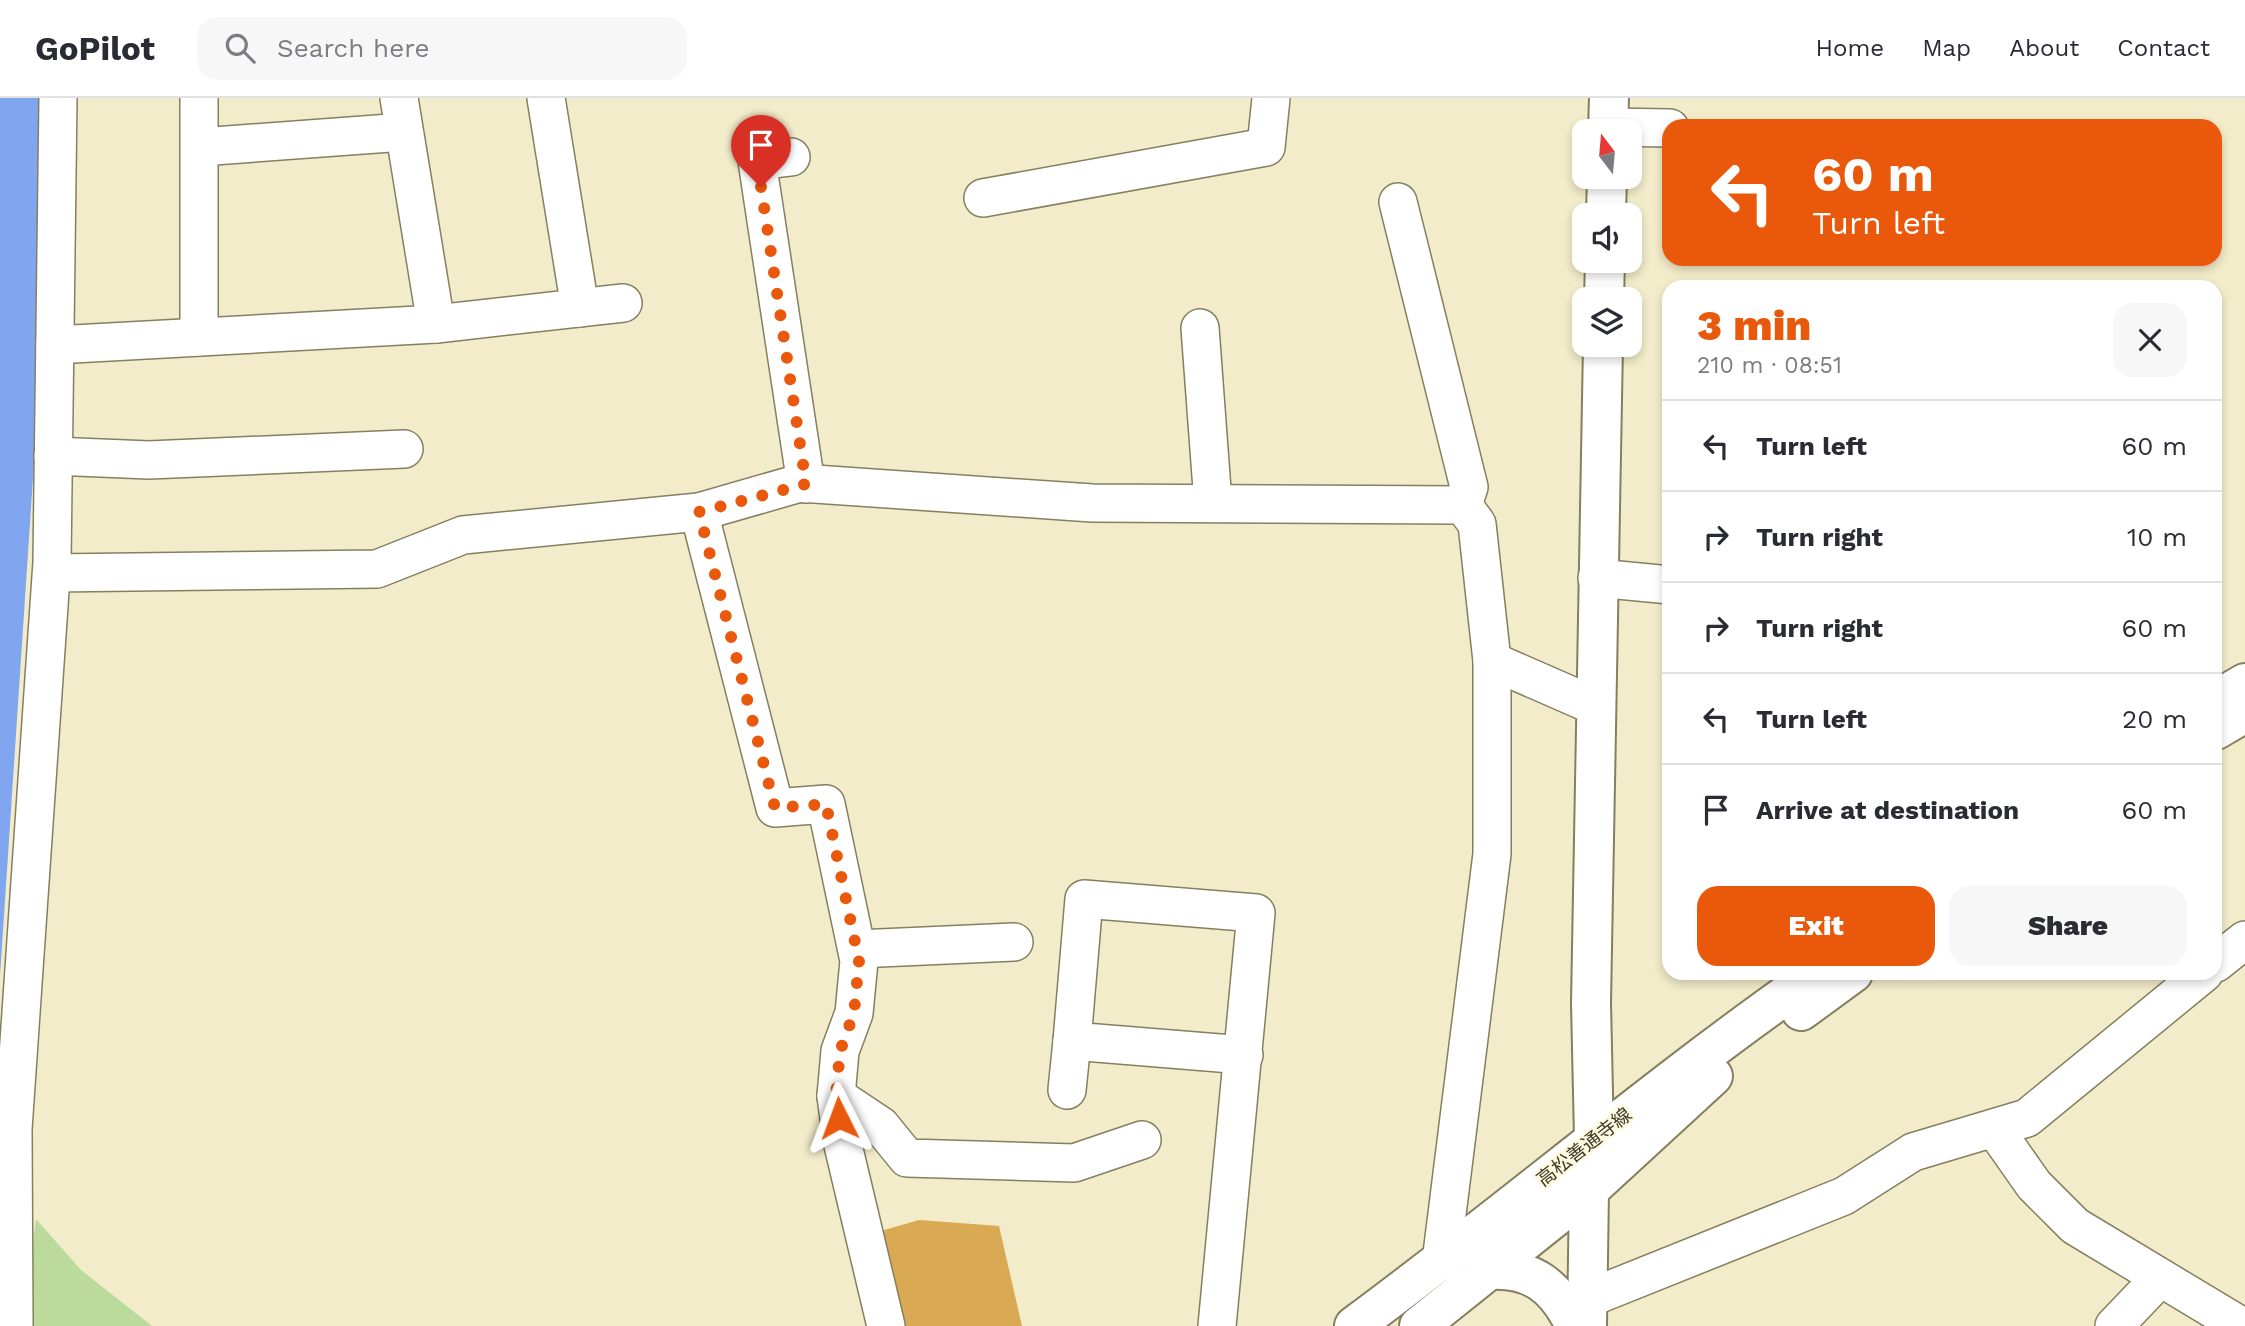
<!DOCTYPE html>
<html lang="en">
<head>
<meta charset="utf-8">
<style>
  :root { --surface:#fff; --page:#f7f7f7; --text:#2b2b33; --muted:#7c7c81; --line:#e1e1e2; --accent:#ea580c }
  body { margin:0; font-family:"Work Sans","Noto Sans JP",sans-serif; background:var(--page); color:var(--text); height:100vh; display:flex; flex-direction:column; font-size:26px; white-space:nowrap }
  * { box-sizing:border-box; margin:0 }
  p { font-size:23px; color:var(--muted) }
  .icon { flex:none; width:38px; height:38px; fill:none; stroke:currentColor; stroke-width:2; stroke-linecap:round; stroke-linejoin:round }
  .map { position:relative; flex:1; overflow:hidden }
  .side { position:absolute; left:1662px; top:182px; width:560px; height:700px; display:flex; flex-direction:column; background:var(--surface); border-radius:21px; box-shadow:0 4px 10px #0003 }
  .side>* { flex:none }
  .hud { position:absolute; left:1662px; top:21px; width:560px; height:147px; border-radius:21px; box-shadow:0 4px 10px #0003; background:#ea580c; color:#fff; overflow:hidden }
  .needle { width:46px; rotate:344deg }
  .fabs { position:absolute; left:1572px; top:21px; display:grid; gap:14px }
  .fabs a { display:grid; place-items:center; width:70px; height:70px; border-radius:14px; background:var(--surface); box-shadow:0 4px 10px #0003; font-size:35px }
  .pin { position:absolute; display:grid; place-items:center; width:60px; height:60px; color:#fff; margin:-72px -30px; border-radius:50% 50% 50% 0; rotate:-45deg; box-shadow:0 0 7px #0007 }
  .pin .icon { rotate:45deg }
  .me { position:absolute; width:77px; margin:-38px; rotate:357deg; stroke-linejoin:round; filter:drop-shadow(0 0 5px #0008) }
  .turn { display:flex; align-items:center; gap:24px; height:147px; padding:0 35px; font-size:32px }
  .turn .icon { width:91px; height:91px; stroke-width:2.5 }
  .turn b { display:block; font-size:49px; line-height:60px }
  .round { display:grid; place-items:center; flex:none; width:74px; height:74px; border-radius:21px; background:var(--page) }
  .overview { display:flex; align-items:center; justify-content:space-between; height:119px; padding:0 35px }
  h1 { font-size:42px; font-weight:800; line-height:52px; color:var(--accent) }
  .button { display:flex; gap:14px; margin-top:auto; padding:14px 35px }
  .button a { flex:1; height:80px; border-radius:21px; background:var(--accent); color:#fff; font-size:28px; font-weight:800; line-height:80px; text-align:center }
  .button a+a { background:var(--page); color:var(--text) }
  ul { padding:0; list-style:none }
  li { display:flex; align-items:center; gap:21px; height:91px; padding:0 35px; border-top:2px solid var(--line) }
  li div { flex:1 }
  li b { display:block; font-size:26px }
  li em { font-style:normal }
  header { display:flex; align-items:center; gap:42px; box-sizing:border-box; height:98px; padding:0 35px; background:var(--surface); border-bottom:2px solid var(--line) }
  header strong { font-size:33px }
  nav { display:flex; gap:38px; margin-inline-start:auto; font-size:24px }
  .search { width:490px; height:63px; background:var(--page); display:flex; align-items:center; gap:18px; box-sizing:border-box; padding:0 24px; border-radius:21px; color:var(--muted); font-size:26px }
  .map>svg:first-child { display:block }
  .green { fill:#badb9b }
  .water { fill:#80a6f0 }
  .building { fill:#d9a954 }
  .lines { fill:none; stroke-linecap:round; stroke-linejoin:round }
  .minor-casing { stroke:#857f60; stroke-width:40 }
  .tertiary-casing { stroke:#857f60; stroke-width:42 }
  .primary-casing { stroke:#857f60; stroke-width:42 }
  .minor { stroke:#fff; stroke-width:37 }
  .tertiary { stroke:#fff; stroke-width:38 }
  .primary { stroke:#fff; stroke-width:38 }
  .route { stroke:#ea580c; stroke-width:12; stroke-dasharray:0 21.6 }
  .labels { text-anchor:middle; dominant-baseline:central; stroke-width:5; stroke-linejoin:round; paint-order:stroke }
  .street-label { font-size:19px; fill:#3b382b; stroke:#fff9de }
</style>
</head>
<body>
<header>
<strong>GoPilot</strong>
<div class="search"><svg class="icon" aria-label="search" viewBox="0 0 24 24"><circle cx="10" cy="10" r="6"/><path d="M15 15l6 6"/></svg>Search here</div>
<nav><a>Home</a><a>Map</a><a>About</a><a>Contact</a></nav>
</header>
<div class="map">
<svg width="2245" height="1228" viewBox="0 0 2245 1228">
  <rect width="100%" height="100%" fill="#f3ecca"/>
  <path class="green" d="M36,1121l45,51 71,56h-124l1,-53z"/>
  <path class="water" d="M0,0h40l-3,319 -37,559z"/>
  <path class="building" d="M919,1122l80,6 23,100h-125l-23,-93z"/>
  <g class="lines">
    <g class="minor-casing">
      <g id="minor">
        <path d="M199,0v239"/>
        <path d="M399,0l37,226"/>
        <path d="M546,0l34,210"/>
        <path d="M1608,29l62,1"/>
        <path d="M200,49l204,-15"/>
        <path d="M791,59l-34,4 49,323"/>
        <path d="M983,100l283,-51 5,-49"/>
        <path d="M1398,104l71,285 -6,18"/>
        <path d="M1200,230l13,175"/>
        <path d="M55,247l381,-21 187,-21"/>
        <path d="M53,358l96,4 255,-11"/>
        <path d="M699,414l76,296 51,-4 33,157 -5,52 -14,38 -4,45 6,45 44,185"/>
        <path d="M52,475l325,-4 86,-34 236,-23 101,-29 292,20 371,2 14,19 15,137v193l-51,408"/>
        <path d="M1597,480l73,7"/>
        <path d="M1492,563l103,45"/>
        <path d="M857,851l157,-7"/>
        <path d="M2216,865l29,-23"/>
        <path d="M1067,992l5,-49"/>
        <path d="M836,998l45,30 26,32 167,5 68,-23"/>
        <path d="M1994,1030l40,57 41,41 166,100"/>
        <path d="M1587,1201l257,-103 69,-44 114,-34 177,-145"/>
        <path d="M14,1228l-1,-197 39,-567 6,-464"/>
        <path d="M1217,1228l39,-413 -172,-14 -12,142 172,14"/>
        <path d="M2114,1228l45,-47"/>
      </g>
    </g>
    <g class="tertiary-casing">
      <g id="tertiary">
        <path d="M1608,33l1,-33"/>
        <path d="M1606,117l1,-38"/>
        <path d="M1604,201l1,-38"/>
        <path d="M1489,1172c43,-3 68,17 86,56"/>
        <path d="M1587,1228l2,-136 5,-52 -3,-135 12,-658"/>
      </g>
    </g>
    <g class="primary-casing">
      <g id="primary">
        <path d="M2216,602l29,-17"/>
        <path d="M2216,632l29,-17"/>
        <path d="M1801,913l52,-38"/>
        <path d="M1354,1228c156,-115 303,-242 463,-353"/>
        <path d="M1419,1228l170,-136 124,-114"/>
      </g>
    </g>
    <use href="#minor" class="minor"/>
    <use href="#tertiary" class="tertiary"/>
    <use href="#primary" class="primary"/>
  </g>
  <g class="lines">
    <path class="route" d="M761,89l45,297 -107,28 76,296 51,-4 33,157 -5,52 -14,38 -4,45 3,22"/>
  </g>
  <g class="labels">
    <g class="street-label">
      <text transform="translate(1584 1049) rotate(-38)">高松善通寺線</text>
    </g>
  </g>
</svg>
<div class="fabs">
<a><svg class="needle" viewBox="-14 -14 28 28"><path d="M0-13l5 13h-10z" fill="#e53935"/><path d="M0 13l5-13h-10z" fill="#7c7c81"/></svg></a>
<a><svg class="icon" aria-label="sound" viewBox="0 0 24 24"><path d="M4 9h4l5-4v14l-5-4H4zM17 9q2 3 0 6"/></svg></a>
<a><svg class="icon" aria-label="layers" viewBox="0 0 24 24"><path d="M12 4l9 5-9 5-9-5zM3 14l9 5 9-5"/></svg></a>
</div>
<div class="pin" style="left:761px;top:89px;background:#d93025"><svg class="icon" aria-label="arrive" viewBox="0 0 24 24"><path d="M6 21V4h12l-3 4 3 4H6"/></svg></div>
<svg class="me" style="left:839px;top:1020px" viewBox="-20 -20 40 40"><path d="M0-17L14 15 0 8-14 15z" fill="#ea580c" stroke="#fff" stroke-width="4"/></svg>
<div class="hud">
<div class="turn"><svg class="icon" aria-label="left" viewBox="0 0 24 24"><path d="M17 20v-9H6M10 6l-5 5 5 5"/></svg><div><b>60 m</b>Turn left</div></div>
</div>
<section class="side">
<div class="overview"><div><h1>3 min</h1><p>210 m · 08:51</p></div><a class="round"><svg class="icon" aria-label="close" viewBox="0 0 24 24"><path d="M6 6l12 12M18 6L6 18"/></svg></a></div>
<ul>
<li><svg class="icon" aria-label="left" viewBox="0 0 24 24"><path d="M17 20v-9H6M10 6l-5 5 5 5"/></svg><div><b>Turn left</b></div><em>60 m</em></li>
<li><svg class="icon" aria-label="right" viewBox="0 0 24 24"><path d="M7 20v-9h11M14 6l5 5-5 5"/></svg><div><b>Turn right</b></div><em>10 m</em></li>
<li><svg class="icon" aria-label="right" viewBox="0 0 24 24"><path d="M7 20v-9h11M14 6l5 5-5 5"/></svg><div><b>Turn right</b></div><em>60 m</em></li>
<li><svg class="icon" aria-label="left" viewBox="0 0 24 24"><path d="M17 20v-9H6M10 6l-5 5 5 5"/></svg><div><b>Turn left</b></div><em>20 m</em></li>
<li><svg class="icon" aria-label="arrive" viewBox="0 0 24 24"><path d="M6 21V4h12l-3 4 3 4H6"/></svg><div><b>Arrive at destination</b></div><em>60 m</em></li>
</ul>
<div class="button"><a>Exit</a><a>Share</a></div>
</section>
</div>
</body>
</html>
